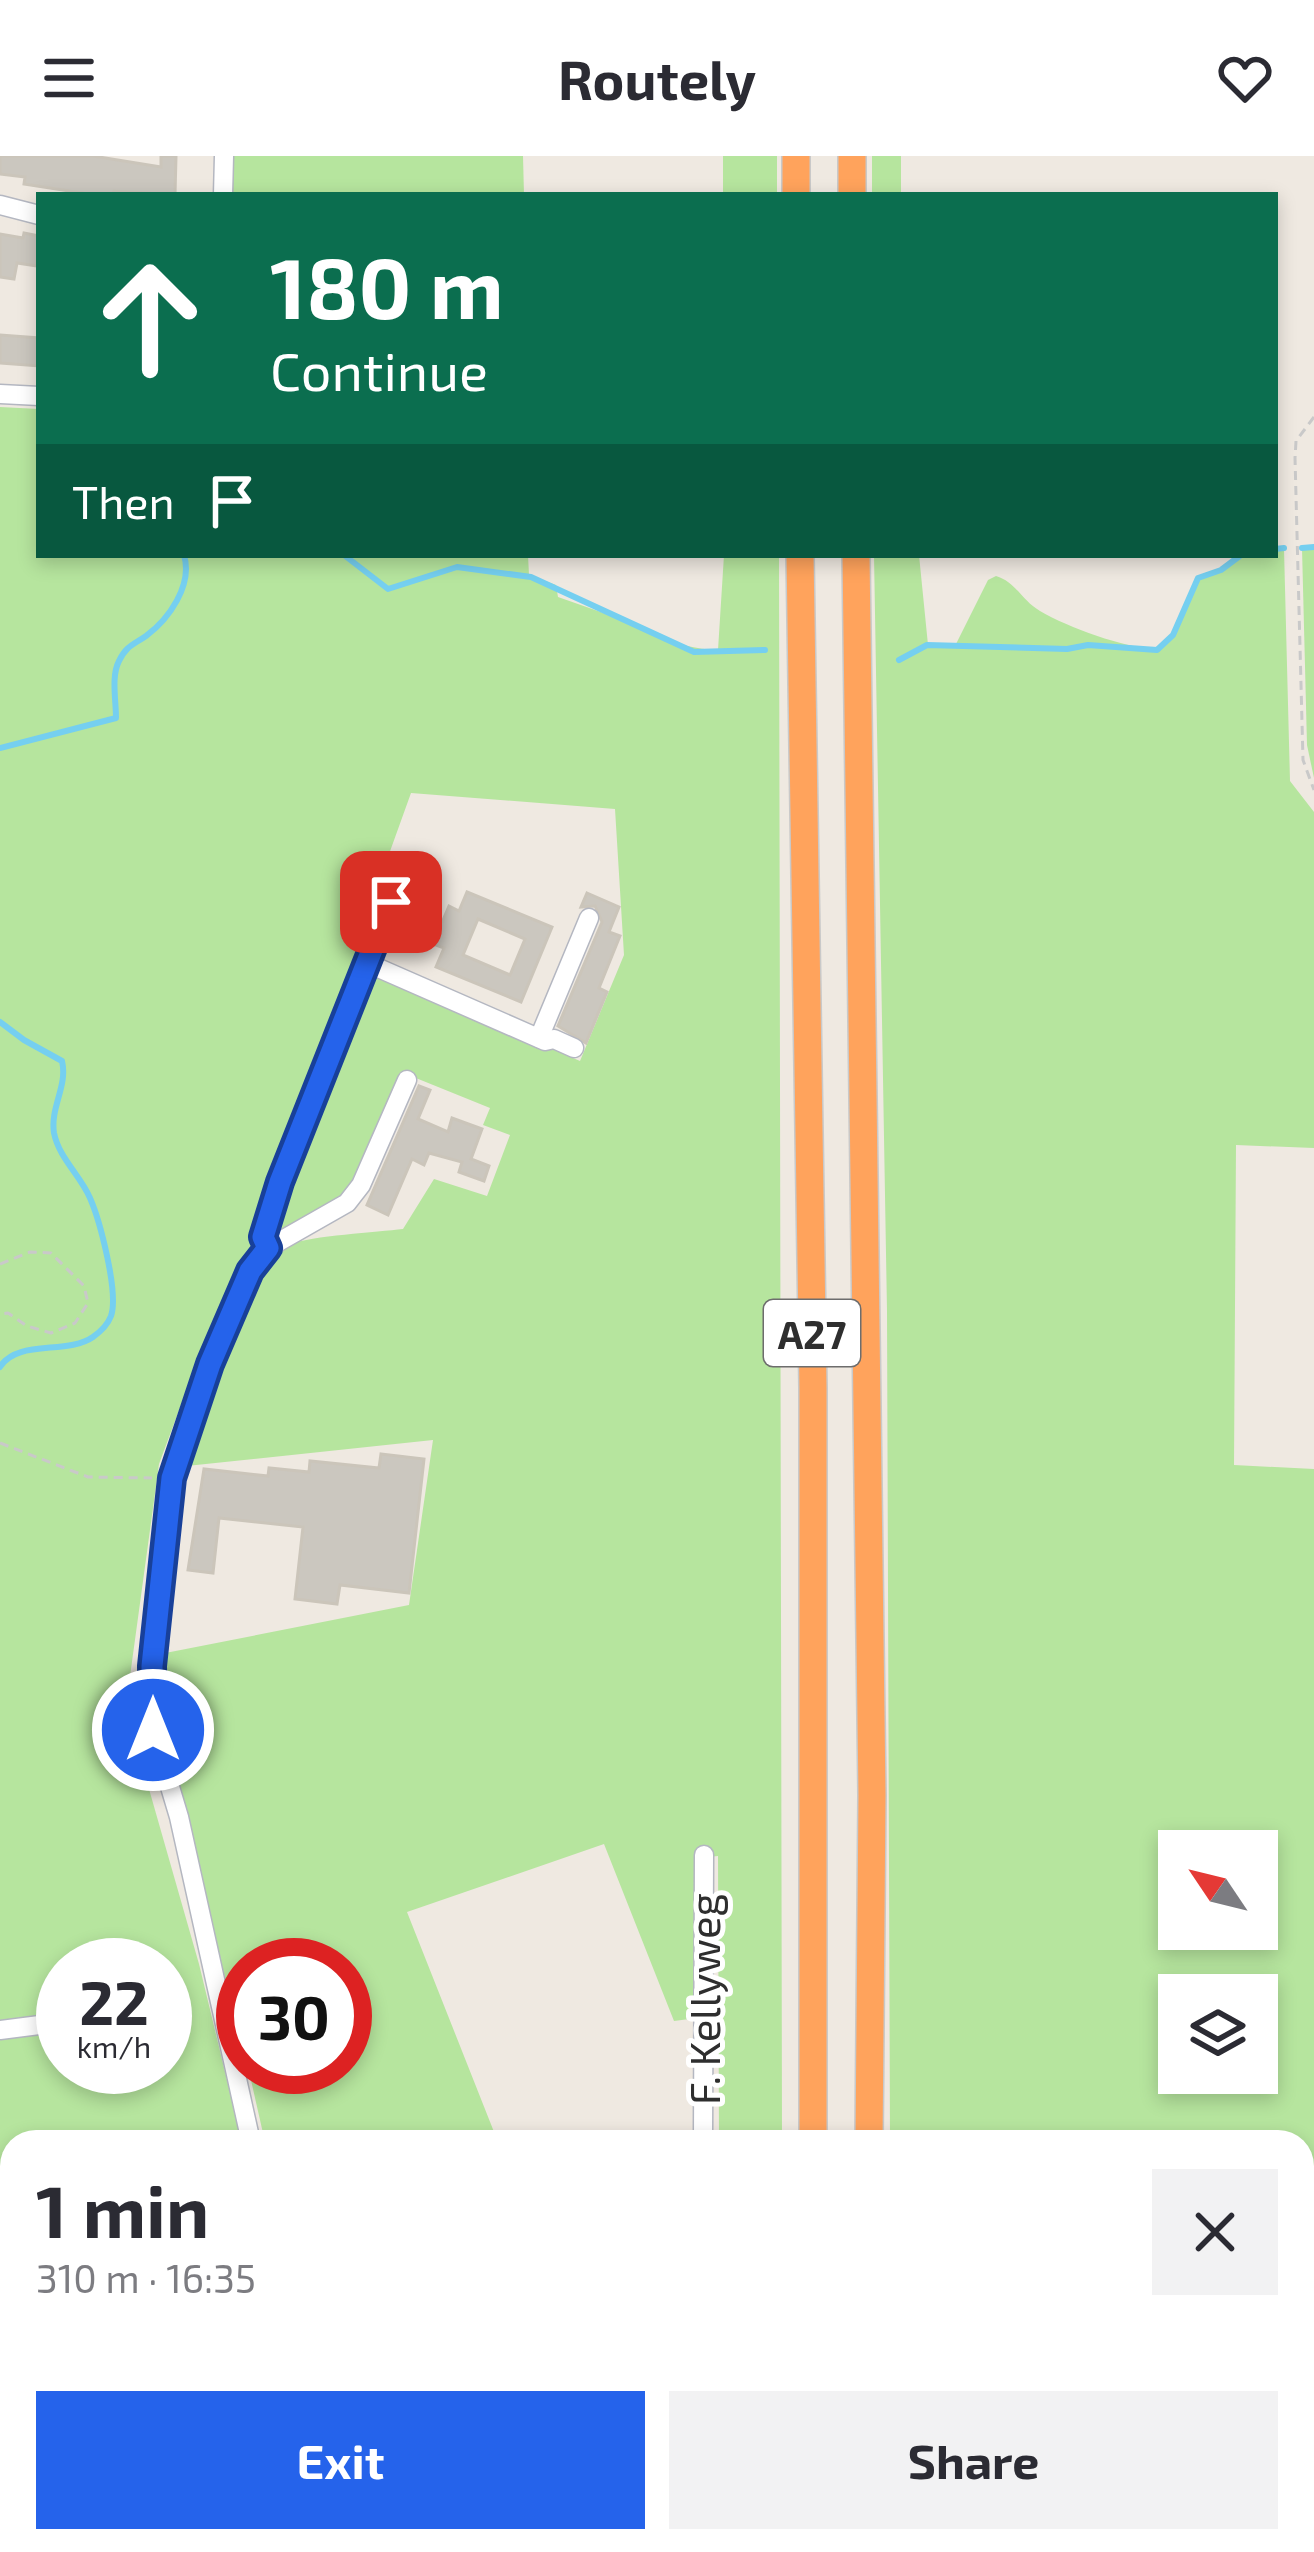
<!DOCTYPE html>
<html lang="en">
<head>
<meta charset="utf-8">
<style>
  :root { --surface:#fff; --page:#f2f2f3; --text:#2b2b33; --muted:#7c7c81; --accent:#2563eb }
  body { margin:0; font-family:"Exo 2",sans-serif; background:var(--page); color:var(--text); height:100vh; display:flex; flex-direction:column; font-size:45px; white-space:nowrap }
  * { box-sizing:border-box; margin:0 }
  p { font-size:39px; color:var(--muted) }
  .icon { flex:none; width:66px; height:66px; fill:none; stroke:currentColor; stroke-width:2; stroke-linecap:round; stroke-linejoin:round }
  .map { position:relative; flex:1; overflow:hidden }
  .details { position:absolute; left:0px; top:1974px; width:1314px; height:423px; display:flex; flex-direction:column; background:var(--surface); border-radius:36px 36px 0 0; box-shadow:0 6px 18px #0003 }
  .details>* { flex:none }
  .top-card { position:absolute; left:36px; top:36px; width:1242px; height:366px; border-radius:0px; box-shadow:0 6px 18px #0003; background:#0b6e4f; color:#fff; overflow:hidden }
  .needle { width:78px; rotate:305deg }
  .buttons { position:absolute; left:1158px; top:1674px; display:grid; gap:24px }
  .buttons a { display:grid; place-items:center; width:120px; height:120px; border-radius:0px; background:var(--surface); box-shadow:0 6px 18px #0003; font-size:60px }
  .speed { position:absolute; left:36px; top:1782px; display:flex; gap:24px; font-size:60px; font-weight:700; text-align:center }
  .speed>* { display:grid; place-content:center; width:156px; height:156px; border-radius:50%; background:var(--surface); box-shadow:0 6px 18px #0003; line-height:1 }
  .speed small { font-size:30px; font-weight:400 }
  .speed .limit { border:18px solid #d22; background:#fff; color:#111 }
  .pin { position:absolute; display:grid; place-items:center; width:102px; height:102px; color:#fff; margin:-51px; border-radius:24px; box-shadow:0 6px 18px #0006 }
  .me { position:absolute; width:132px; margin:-66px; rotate:0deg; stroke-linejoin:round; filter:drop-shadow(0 0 9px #0008) }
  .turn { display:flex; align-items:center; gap:42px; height:252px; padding:0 36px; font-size:54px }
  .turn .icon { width:156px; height:156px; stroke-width:2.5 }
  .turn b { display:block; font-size:84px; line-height:102px }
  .then { display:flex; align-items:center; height:114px; padding:0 36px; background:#0003; gap:24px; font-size:45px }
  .round { display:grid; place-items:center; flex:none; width:126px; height:126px; border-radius:0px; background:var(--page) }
  .summary { display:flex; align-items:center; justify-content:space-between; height:204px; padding:0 36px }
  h1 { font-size:72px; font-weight:700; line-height:90px }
  .primary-button { display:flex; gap:24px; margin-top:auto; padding:24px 36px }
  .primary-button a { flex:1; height:138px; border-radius:0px; background:var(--accent); color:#fff; font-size:48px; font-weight:700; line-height:138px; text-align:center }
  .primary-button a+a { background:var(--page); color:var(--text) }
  header { display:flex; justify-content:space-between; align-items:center; height:156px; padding:0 36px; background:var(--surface); font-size:54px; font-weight:700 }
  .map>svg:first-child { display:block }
  .green { fill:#b6e59e; fill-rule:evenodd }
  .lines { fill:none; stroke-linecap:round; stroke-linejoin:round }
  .stream { stroke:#75cff0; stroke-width:6 }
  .building { fill:#cbc7bf; stroke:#cbc5ba; stroke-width:3; fill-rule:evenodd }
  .minor-casing { stroke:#b4b7c1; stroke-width:21 }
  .highway-casing { stroke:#c9c9c9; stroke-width:30 }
  .path { stroke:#c9c9c9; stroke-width:3; stroke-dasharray:9 6; stroke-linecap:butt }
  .minor { stroke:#fff; stroke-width:18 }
  .highway { stroke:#ffa35c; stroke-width:27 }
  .route-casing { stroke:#184099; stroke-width:30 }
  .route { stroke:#2563eb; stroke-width:21 }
  .labels { text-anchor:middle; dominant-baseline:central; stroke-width:10; stroke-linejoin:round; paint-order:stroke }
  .shield { fill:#fff; stroke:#6d6d6d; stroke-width:3 }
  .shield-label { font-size:39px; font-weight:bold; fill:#2e2e2e }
  .street-label { font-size:42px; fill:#2e2e2e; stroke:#fff }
</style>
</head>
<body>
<header><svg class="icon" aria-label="menu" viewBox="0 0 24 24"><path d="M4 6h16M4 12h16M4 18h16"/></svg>Routely<svg class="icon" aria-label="heart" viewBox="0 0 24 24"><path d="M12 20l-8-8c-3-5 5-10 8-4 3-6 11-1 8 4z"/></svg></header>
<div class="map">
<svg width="1314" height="2396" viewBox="0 0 1314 2396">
  <rect width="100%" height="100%" fill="#efe9e1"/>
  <g class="green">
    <path d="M232,0h291l1,39h-294z"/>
    <rect x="723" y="0" width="54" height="39"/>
    <rect x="872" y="0" width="29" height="39"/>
    <path d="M0,251l39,2v146h489l1,20 27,10 2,12c19,7 38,13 57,20 39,16 58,31 103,33l6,-95h55l3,1587h-63l-1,-286 -20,2 -1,160 -23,3 -70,-177 -197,68 91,230h-233l-17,-75h97v-102h-102v83l-32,-125 -62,-201 1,-66 259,-51 24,-165 -256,27c19,-48 69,-204 114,-223 19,-8 87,-12 112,-15l31,-50 53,17 23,-61 -27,-10 7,-17 -89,-36 -56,124 -68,40 -8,-3 104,-261 207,89 44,-106 -9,-146 -204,-16 -27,75 -8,6 12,16 -123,299 -13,40 1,18 -43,80 -51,137 -31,227 3,35 68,238 43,178h-230v393l-12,3zM63,1809h102v102h-102z"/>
    <path d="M1314,391v231l-7,-33 -5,-197z"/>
    <path d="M1275,393h9l6,232 24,31v336l-78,-3 -2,320 80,4v842h-12v-169h-412l-3,-831 -13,-756h45l9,90 27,1 33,-66 8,-4c20,6 26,25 44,35 29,17 83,36 117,39l16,-15 25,-57 23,-8 20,-15h34zM1179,1695h78v78h-78zM1179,1839h78v78h-78z"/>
    <path d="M1314,2343v53h-176l36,-11h128v-39z"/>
    <rect x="699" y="2385" width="82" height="11"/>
    <path d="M888,2385h100l1,11h-101z"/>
  </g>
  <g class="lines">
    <g class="stream">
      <path d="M1302,392l12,-1"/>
      <path d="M1275,393l9,-1"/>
      <path d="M344,399l44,34 69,-22 74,10 163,75 71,-2"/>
      <path d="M899,504l28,-15 140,4 21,-4 69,5 16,-15 25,-57 23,-8 20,-15"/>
      <path d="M0,592l116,-30c0,-18 -5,-42 3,-57 7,-15 14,-16 27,-25 23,-17 47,-51 38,-81"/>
      <path d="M0,866l24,18 38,21c6,25 -12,46 -8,72 5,25 26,42 36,65 10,23 29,95 21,118 -3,8 -11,16 -18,21 -26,18 -76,2 -93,30"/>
    </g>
  </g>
  <g class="building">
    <path d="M0,0h93l68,11v-11h15l-1,39 -61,-4 -1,4h-18l-71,-11 1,-7 -25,-3z"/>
    <path d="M24,77l15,3 -2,30 -20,-3 -3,16 -14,-2v-43l23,4z"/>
    <path d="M0,179l39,3v28l-39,-3z"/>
    <path d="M467,736l85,35 -31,75 -85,-35 8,-19 -11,-4 16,-38 10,5zM478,763l47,20 -15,36 -47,-20z"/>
    <path d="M587,737l32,14 -10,25 11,4 -21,52 8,4 -21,51 -28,-17 44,-104 -7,-16 -14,1z"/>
    <path d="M419,930l11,4 -12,29 30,13 4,-14 30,11 -11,30 18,7 -5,15 -25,-9 3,-10 -33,-9 -5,12 -12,-6 -24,56 -21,-10z"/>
    <path d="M381,1298l43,5 -15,134 -69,-8 -3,19 -42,-5 8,-72 -84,-9 -6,55 -25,-3 16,-101 64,7 1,-8 40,4 1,-11 69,7z"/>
  </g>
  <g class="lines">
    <g class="minor-casing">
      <g id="minor">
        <path d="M223,39l1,-39"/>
        <path d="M0,49l39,10"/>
        <path d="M0,238l39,2"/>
        <path d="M367,807l178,78 9,-2 20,9"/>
        <path d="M539,882l50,-120"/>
        <path d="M268,1092l-5,-11 18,-55 110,-281"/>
        <path d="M0,1874l63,-8"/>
        <path d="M251,1986l-72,-325 -26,-87 -1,-64 20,-188 38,-114 40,-93 18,-23 79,-45 14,-18 46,-105"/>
        <path d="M703,1986l1,-287"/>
        <path d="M0,2161l12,-2"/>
        <path d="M1302,2168h12"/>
        <path d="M0,2296l10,38 -10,29"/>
        <path d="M0,2394l43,-9"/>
      </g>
    </g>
    <g class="highway-casing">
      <g id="highway">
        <path d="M796,0v39"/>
        <path d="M852,0v39"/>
        <path d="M800,399l13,833v754"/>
        <path d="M856,399l16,1240 -3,347"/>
        <path d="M806,2396l1,-11"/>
        <path d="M863,2396v-11"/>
      </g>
    </g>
    <g class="path">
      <path d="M1314,261l-18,24 -1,17 8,302 11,30"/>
      <path d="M0,1108l30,-12 21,1 33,33 4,17 -13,20 -24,10 -24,-7 -19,-13 -8,1"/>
      <path d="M0,1287l88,34 64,1"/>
    </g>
    <use href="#minor" class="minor"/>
    <use href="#highway" class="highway"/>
  </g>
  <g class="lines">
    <g class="route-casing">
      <path id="route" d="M153,1574l-1,-64 20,-188 38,-114 40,-93 18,-23 -5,-11 17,-55 111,-280"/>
    </g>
    <use href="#route" class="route"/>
  </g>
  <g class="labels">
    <rect class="shield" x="764" y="1144" width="96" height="66" rx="9"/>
    <g class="shield-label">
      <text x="812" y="1177">A27</text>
    </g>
    <g class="street-label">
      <text transform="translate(703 1843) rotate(-90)">F. Kellyweg</text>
    </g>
  </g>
</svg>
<div class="buttons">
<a><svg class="needle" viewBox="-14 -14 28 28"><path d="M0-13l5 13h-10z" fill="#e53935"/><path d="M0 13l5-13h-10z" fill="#7c7c81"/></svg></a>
<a><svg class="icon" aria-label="layers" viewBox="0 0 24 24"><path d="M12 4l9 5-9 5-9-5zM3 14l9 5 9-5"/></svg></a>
</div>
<div class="speed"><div>22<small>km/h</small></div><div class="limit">30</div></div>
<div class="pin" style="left:391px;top:746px;background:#d93025"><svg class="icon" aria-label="arrive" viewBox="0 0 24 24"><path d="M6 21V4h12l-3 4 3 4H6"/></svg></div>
<svg class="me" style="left:153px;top:1574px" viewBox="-20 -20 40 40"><circle r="17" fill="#2563eb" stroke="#fff" stroke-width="3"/><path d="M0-11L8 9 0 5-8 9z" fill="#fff"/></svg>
<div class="top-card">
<div class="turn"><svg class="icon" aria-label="ahead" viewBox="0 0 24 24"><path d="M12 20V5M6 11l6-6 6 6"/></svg><div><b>180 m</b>Continue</div></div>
<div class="then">Then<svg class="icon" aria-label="arrive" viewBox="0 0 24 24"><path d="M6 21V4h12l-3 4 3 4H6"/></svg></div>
</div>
<section class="details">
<div class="summary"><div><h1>1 min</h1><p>310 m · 16:35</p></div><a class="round"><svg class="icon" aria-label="close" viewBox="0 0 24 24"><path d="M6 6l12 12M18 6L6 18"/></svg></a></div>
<div class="primary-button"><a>Exit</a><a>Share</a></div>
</section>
</div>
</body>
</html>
